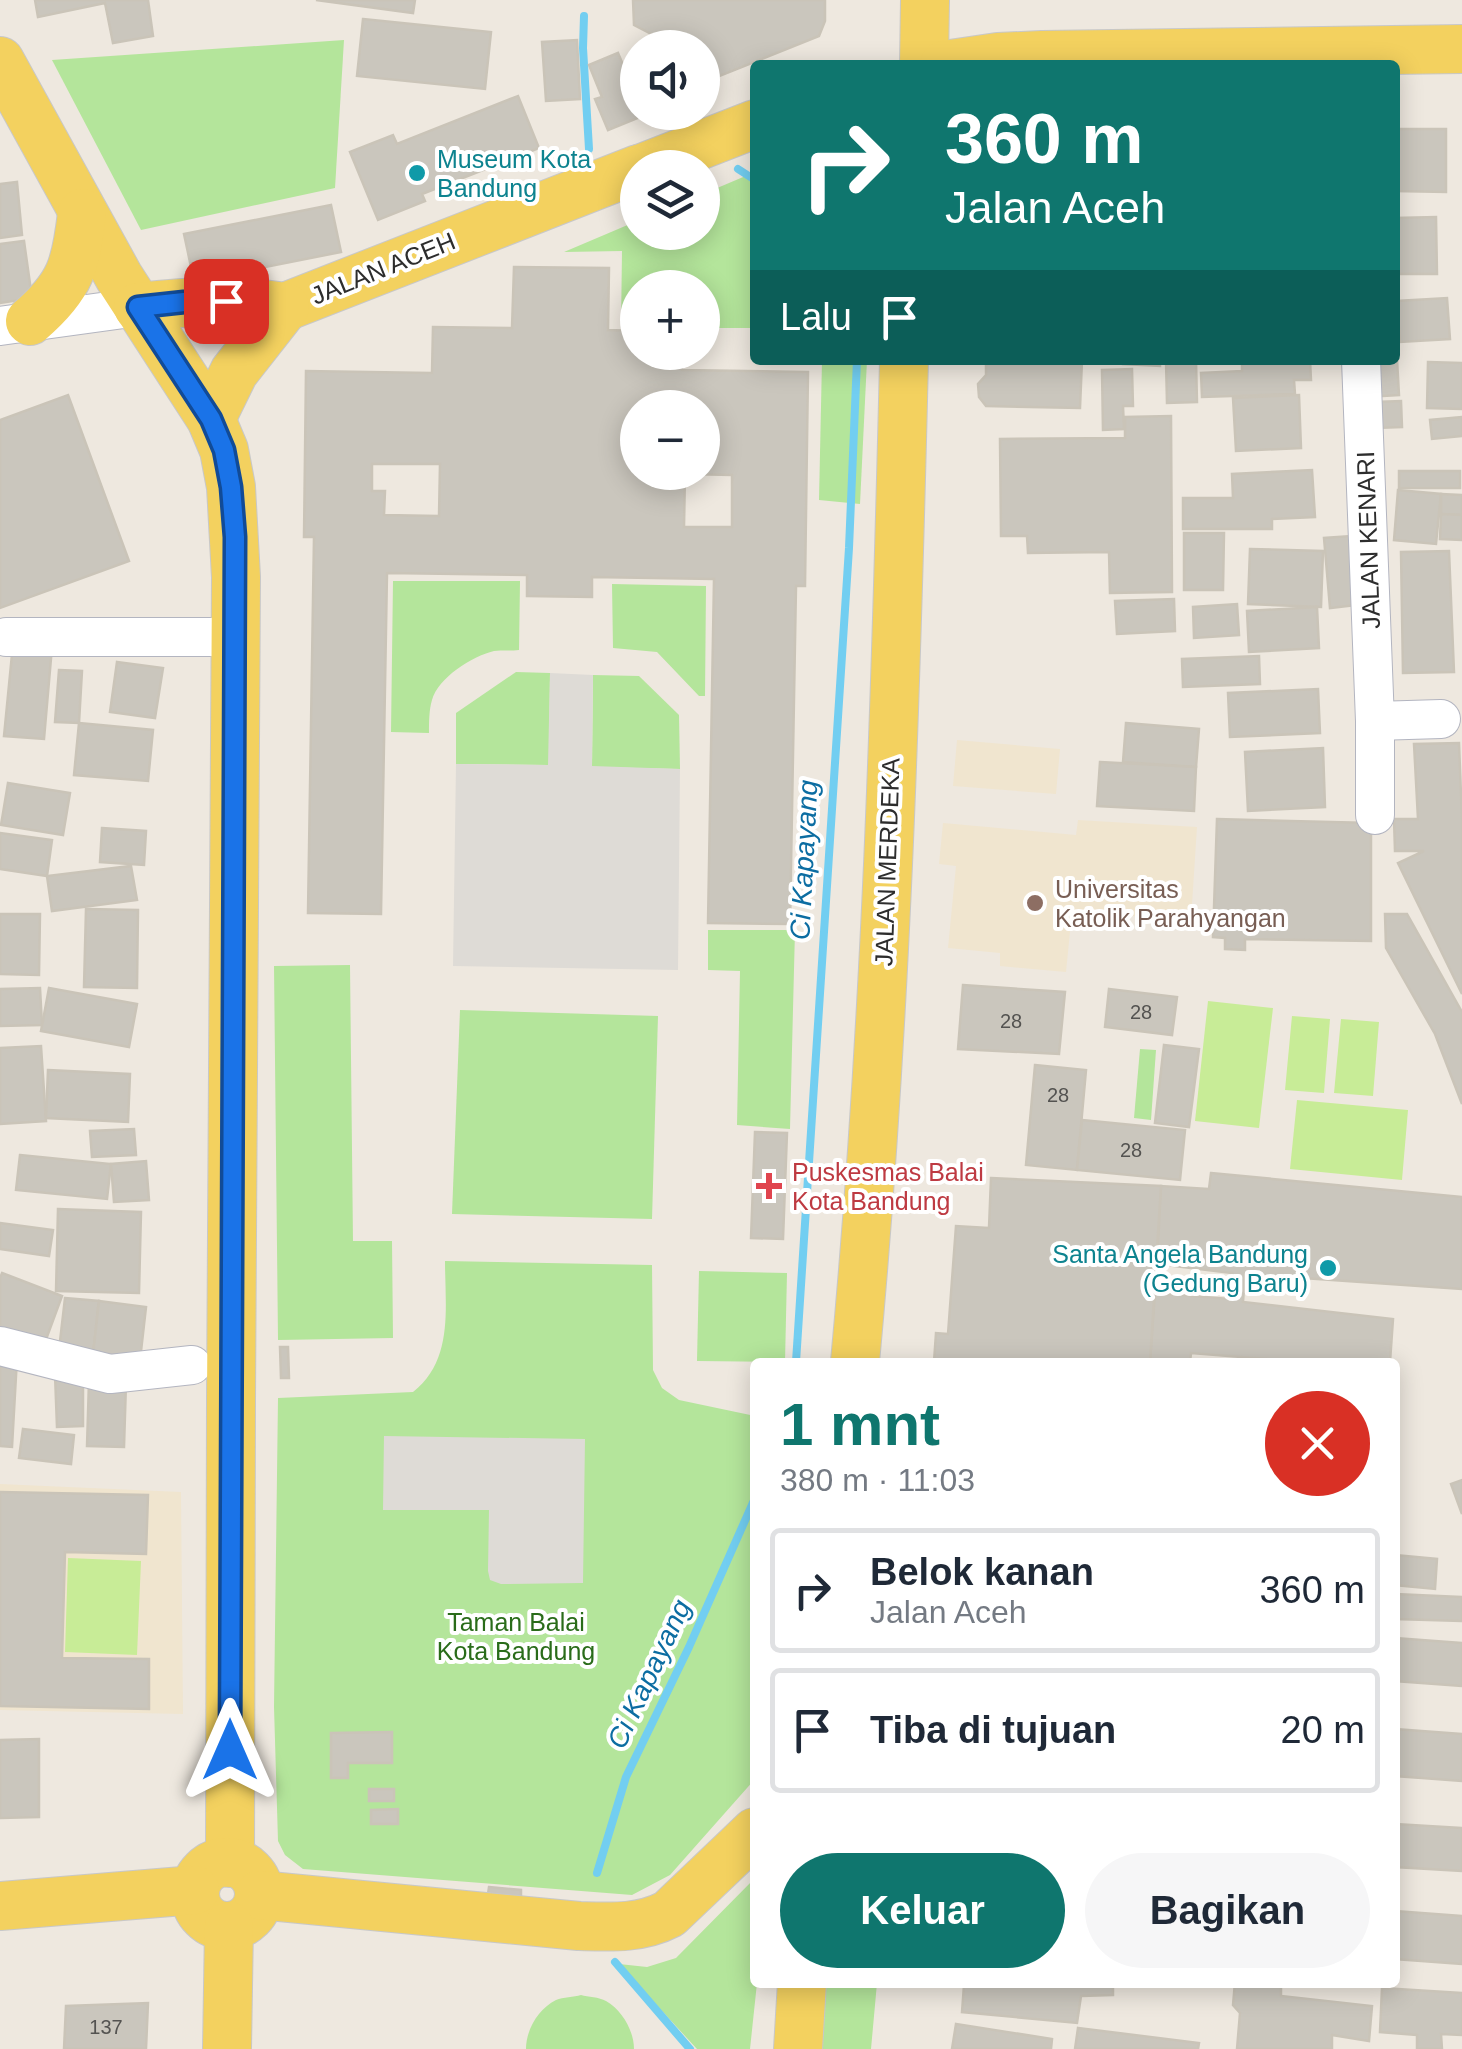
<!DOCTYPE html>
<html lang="id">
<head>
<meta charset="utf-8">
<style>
  :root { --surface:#fff; --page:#f6f6f7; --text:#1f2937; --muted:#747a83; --line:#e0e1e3; --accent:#0f766e }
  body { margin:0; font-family:Arial,sans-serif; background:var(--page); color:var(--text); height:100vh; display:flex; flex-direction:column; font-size:38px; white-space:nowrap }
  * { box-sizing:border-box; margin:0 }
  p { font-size:32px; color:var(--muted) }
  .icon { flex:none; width:55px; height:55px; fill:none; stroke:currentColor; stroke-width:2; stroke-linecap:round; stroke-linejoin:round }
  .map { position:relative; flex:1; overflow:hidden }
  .side { position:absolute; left:750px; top:1358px; width:650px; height:630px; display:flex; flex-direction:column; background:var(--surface); border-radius:10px; box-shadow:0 5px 25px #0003 }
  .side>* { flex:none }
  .banner { position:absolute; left:750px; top:60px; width:650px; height:305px; border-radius:10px; box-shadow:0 5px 25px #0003; background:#0f766e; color:#fff; overflow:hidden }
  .buttons { position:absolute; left:620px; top:30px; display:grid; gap:20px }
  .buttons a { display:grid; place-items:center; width:100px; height:100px; border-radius:50%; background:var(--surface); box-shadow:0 5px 25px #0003; font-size:50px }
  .pin { position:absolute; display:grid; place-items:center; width:85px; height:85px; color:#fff; margin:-42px; border-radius:20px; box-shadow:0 5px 15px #0006 }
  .me { position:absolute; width:110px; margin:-55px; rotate:0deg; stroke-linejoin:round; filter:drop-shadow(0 0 8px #0008) }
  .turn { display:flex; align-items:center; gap:35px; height:210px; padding:0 30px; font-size:45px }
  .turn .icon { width:130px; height:130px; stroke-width:2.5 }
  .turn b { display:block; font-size:70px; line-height:85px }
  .then { display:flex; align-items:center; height:95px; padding:0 30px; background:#0003; gap:20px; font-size:38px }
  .round { display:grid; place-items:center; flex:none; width:105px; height:105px; border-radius:52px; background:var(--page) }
  .summary { display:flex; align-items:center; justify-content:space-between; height:170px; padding:0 30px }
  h1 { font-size:60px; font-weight:800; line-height:75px; color:var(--accent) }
  .button { display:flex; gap:20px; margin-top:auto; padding:20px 30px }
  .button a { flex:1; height:115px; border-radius:60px; background:var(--accent); color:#fff; font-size:40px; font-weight:800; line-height:115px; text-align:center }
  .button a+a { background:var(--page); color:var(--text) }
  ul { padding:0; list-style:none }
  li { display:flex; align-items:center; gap:30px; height:125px; margin:0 20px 15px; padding:0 10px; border:5px solid var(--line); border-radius:10px }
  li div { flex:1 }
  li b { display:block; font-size:38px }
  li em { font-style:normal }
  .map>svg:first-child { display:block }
  .education { fill:#f0e5cf }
  .green { fill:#b4e59b }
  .pitch { fill:#c8ec97 }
  .plaza { fill:#dedbd6 }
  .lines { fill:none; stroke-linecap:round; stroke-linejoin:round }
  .stream { stroke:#72cef1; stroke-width:8 }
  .building { fill:#cac6bd; stroke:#cac4b8; stroke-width:2.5; fill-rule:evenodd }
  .minor-casing { stroke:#b3b5c0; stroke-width:40 }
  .major-casing { stroke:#c8c8c8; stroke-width:50 }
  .minor { stroke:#fff; stroke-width:38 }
  .major { stroke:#f3d15f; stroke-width:48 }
  .route-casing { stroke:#114b97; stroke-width:25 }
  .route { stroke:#1a73e8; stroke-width:18 }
  .culture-dot { fill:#0f9aa8; stroke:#fff; stroke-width:4 }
  .education-dot { fill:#8d6e63; stroke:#fff; stroke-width:4 }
  .health-dot { fill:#e0444e; stroke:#fff; stroke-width:4 }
  .labels { text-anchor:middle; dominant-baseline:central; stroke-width:8; stroke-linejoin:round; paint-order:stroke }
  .number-label { font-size:20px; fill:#545351 }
  .culture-label { font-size:25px; fill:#0d838f; stroke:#fff; text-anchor:start }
  .street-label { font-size:25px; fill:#2d2d2d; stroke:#fff }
  .education-label { font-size:25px; fill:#785e54; stroke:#fff; text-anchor:start }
  .health-label { font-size:25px; fill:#be3a42; stroke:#fff; text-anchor:start }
  .park-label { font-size:25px; fill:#2a6c1a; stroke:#fff }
  .water-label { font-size:28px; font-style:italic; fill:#0c6da2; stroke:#fff }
</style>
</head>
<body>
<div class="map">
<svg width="1462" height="2049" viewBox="0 0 1462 2049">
  <rect width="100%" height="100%" fill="#eee8df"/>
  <g class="education">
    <path d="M957,740l103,9 -4,45 -103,-8z"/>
    <path d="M1078,820l119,7 -6,93 -119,-8 -6,60 -66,-6v-13l-52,-5 8,-82 -17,-2 4,-41 133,12z"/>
    <path d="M0,1484l181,8 2,222 -183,-4z"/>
  </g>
  <g class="green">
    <path d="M344,40l-9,148 -194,42 -89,-170z"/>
    <path d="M755,172v156h-52l-1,-40h-64l-1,39h-16l1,-76 -58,1 73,-31 1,11h64l1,-38z"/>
    <path d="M822,360h45l-7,144 -41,-4z"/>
    <path d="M393,581h127l-1,69c-8,1 -17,0 -25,1 -22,5 -56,27 -62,49 -3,10 -3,22 -3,33l-38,-1z"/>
    <path d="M612,584l94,2 -1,110h-6l-42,-44 -44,-4z"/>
    <path d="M516,672l34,1 -1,92 -93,-1v-51z"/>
    <path d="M593,675l46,1 40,39 1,54 -88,-2z"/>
    <path d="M708,930h87l-5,199 -53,-4 3,-154 -32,-1z"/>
    <path d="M350,965l3,276h39l1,97 -115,2 -4,-374z"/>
    <path d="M460,1010l198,6 -6,203 -200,-5z"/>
    <path d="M1140,1049l16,1 -5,70 -17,-2z"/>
    <path d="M445,1261l207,4 1,105 9,18 17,12 76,16v363l-85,96 -38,20 -329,-26 -18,-14 -7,-14 -4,-134 4,-309 135,-6c41,-32 32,-85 32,-131z"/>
    <path d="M699,1271l88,2 -2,89 -88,-1z"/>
    <path d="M755,1878v104l2,1 -7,66h-53l-78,-85 28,3 29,-9z"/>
    <path d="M818,1983h59l-6,66h-52z"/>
    <path d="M581,1995c7,2 18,2 25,6 16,9 28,30 28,48h-108c0,-19 12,-40 30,-49 7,-3 18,-3 25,-5z"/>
  </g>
  <g class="pitch">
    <path d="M1208,1001l65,7 -14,120 -64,-7z"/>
    <path d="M1292,1016l38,3 -6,74 -39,-3z"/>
    <path d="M1341,1019l38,3 -6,74 -39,-3z"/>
    <path d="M1297,1100l111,10 -6,70 -112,-11z"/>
    <path d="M68,1558l73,3 -4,94 -72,-3z"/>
  </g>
  <g class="plaza">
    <path d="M550,673l43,2 -1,91 88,3 -2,201 -225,-4 3,-202 92,1z"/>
    <path d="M384,1436l201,3 -2,144 -82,1 -11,-4 -2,-9 1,-61h-106z"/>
  </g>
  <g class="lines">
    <g class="stream">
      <path d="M584,16l-1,32 6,101"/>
      <path d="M738,169l17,11"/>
      <path d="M796,1362l53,-814 8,-188"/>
      <path d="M597,1873l29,-96 63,-130 66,-149"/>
      <path d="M615,1962l75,87"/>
    </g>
  </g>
  <g class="building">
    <path d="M35,0h113l5,36 -40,7 -8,-40 -67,14z"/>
    <path d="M316,0h99l-2,13z"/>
    <path d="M633,0h192v21l-6,15 -117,47v-35h-41l-4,-11 -23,-12z"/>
    <path d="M363,19l128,13 -6,57 -128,-13z"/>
    <path d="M577,40l3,59 -34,2 -4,-59z"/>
    <path d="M618,53l15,35 5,-2v26h14l-44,18 -13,-31 7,-2 -13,-32z"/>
    <path d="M518,96l21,52 -117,46 3,7 -47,19 -28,-68 43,-17 4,9z"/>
    <path d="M1395,129h51v63l-51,-1z"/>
    <path d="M17,182l5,53 -22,3v-54z"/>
    <path d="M331,205l10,47 -147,29 -10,-47z"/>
    <path d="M1436,217l1,57h-42v-56z"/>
    <path d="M24,241l8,57 -32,5v-59z"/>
    <path d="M514,267l95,1 -1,62 30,1v21h44v18l126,2 -3,214h-9l-6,338 -82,-1 6,-344 -122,-2v20l-65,-1v-21l-140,-2 -6,341 -73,-1 6,-376h-10l2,-166 126,2 1,-46 79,1zM638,408h64v64h-64zM372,464h68l-1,52 -55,-1 1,-24h-13zM685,474l47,1v52h-48z"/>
    <path d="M1447,298l3,41 -50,3 -3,-41z"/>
    <path d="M1397,359l2,36 -33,2 -1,-36z"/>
    <path d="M986,360h96l-2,48 -94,-2 -7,-9 -1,-13 8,-9z"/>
    <path d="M1123,360h37v6l-37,-2z"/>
    <path d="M1166,360h30l1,42 -30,1z"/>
    <path d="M1242,360h68l1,20h-17l1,14 -93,3 -1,-24 41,-2z"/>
    <path d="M1428,362l34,1v46l-35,-1z"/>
    <path d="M1132,369l1,37h-10l1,23 -21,1 -1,-60z"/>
    <path d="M68,395l61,166 -129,47v-188z"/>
    <path d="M1299,395l2,53 -65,3 -3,-53z"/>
    <path d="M1401,401l1,26 -26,1 -1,-26z"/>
    <path d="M1171,416l1,176 -62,1 -1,-41 -81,1 -1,-17h-26l-1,-97 125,-1v-21z"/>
    <path d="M1462,417v19l-30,3 -2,-19z"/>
    <path d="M1312,470l3,47 -43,2v10h-89v-31h50l-1,-24z"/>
    <rect x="1399" y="471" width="61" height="17"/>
    <path d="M1398,490l43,4 -5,50 -42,-4z"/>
    <path d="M1441,494l21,1v20l-21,-1z"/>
    <path d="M1441,514l21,1v25l-22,-1z"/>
    <path d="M1184,533h40l-1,57h-39z"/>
    <path d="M1351,536l6,69 -27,3 -6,-70z"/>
    <path d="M1250,549l73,2 -2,56 -73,-3z"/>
    <path d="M1449,551l5,121 -51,1 -2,-121z"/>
    <path d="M1174,599l1,32 -58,3 -2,-33z"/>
    <path d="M1237,604l2,31 -45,3 -1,-31z"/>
    <path d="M1317,607l2,41 -70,4 -2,-41z"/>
    <path d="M13,644l39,3 -8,92 -40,-3z"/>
    <path d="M1259,656l1,28 -77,3 -1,-28z"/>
    <path d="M117,662l46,6 -8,50 -45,-6z"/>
    <path d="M59,670l23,1 -3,52 -24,-1z"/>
    <path d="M1318,689l2,44 -90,4 -2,-44z"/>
    <path d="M79,723l74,7 -5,51 -74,-6z"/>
    <path d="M1126,723l73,6 -3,38 -73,-5z"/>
    <path d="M1459,743l3,78v173l-64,-131 26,-12h-29l-1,-32h24l-4,-75z"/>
    <path d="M1323,748l2,59 -77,4 -3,-59z"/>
    <path d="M1100,762l96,5 -2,44 -97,-5z"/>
    <path d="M8,783l62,10 -7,42 -62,-10z"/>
    <path d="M1217,819l154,4v118l-126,-2v11l-20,-1v-11l-12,-1z"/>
    <path d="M102,828l44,3 -2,34 -44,-3z"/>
    <path d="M0,833l52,7 -5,36 -47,-7z"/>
    <path d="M131,866l6,34 -85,11 -5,-35z"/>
    <path d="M86,909l52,1 -1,78 -53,-1z"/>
    <path d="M0,914h40l-1,61 -39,-1z"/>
    <path d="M1385,914h22l55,98v92l-27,-70 -49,-86z"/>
    <path d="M963,985l102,7 -6,62 -101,-5z"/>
    <path d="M40,988l2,37 -42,1v-37z"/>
    <path d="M49,988l88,16 -8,43 -88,-16z"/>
    <path d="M1109,989l68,8 -5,38 -67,-8z"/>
    <path d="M1164,1045l35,4 -10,78 -34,-4z"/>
    <path d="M41,1046l5,75 -46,3v-76z"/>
    <path d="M1035,1065l51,5 -9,100 -51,-5z"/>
    <path d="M48,1070l82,4 -2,48 -82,-4z"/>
    <path d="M1082,1120l103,10 -5,50 -103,-10z"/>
    <path d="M134,1129l2,26 -44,2 -2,-26z"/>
    <path d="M755,1132l32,1 -4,106 -32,-1z"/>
    <path d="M20,1155l91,9 -4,35 -91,-9z"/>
    <path d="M146,1161l3,39 -35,2 -3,-38z"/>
    <path d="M1211,1173l251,24v92l-217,-15 -2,28 150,17 -3,43h-88l-111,-9 -1,9h-40l5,-69 75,6 2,-26 -75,-9 4,-78 48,3z"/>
    <path d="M991,1178l170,8 -11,176h-216l2,-29 12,1 8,-108 33,2z"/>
    <path d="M58,1209l83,3 -2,81 -83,-2z"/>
    <path d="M0,1223l53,7 -4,26 -49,-7z"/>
    <path d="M2,1273l60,23 -18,49 -44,-16v-51z"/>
    <path d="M65,1298l34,3 -6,53 -34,-4z"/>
    <path d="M99,1301l47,6 -6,53 -47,-6z"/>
    <path d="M280,1347h8l1,31h-8z"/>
    <path d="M0,1357l17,1 -5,89 -12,-1z"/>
    <path d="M55,1374l28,5v47l-26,1z"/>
    <path d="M89,1381l37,2 -2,64 -37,-1z"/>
    <path d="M23,1429l51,6 -3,29 -52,-6z"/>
    <path d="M1462,1480v34l-11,-30z"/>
    <path d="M0,1492l148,3 -2,59 -81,-2 -3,106 87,1v50l-149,-3z"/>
    <path d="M1395,1555l42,4 -2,30 -40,-4z"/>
    <path d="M1395,1594l67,3v24l-67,-2z"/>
    <path d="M1395,1638l67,5v43l-67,-5z"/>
    <path d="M1395,1729l67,5v47l-67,-5z"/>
    <path d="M392,1732v31h-44v15h-17v-45z"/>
    <path d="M39,1739v78l-39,1v-78z"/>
    <rect x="369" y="1789" width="25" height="12"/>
    <path d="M398,1809v15h-27v-14z"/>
    <path d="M1395,1824l67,4v43l-67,-4z"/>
    <path d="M489,1887l32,3v7l-33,-3z"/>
    <path d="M1395,1911l67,5v48l-67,-5z"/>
    <path d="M946,1982h167v13l-32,1 -4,27 -115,-11 2,-27z"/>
    <path d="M1235,1982l46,1v13l91,10 -3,35 -37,-6v14h-95l3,-36 -7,-8z"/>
    <path d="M1382,1988l80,5v42l-21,-1 1,15h-25v-14l-37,-3z"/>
    <path d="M148,2003l-2,46h-82l2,-43z"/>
    <path d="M956,2024l96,15 -1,10h-99z"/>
    <path d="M1078,2028l121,15 -1,6h-123z"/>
  </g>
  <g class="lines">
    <g class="minor-casing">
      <g id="minor">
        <path d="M0,326l138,-19"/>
        <path d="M1361,360l14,361v94"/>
        <path d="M6,637h229"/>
        <path d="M1375,721l66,-2"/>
        <path d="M0,1346l110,28 82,-9"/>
      </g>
    </g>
    <g class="major-casing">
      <g id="major">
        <path d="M0,61l119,216 92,142 13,31 7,37 5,90 -5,823 -1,463"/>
        <path d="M924,65l1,-65"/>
        <path d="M944,65l54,-8 44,-2 420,-6"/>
        <path d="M642,168l113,-44"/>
        <path d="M138,307c50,-6 98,-8 147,0l353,-138"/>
        <path d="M30,321c41,-35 46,-56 52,-108"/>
        <path d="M211,419l23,-47 51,-65"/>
        <path d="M855,1362c31,-332 41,-668 49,-1002"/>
        <circle cx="227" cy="1894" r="32"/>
        <path d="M259,1895l320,31c32,1 61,3 90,-12l86,-82"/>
        <path d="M0,1906l195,-16"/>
        <path d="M227,2049l2,-123"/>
        <path d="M798,2049l4,-67"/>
      </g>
    </g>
    <use href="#minor" class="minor"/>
    <use href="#major" class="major"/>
  </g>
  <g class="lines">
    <g class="route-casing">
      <path id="route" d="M226,301l-42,1 -46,5 73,112 13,31 7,37 4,50 -5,1213"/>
    </g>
    <use href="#route" class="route"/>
  </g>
  <g class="culture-dot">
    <circle cx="417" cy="173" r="10"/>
    <circle cx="1328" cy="1268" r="10"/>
  </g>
  <circle class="education-dot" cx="1035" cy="903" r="10"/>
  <path class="health-dot" d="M764 1171h10v10h10v10h-10v10h-10v-10h-10v-10h10z"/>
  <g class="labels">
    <g class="number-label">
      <text x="1141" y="1012">28</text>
      <text x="1011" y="1021">28</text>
      <text x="1058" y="1095">28</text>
      <text x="1131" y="1150">28</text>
      <text x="106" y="2027">137</text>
    </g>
    <g class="culture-label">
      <text x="437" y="159">Museum Kota<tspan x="437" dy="29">Bandung</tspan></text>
      <text x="1308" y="1254" text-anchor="end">Santa Angela Bandung<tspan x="1308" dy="29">(Gedung Baru)</tspan></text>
    </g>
    <g class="street-label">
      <text transform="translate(383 268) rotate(-22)">JALAN ACEH</text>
      <text transform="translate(1368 540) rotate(-92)">JALAN KENARI</text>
      <text transform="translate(887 862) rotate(-88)">JALAN MERDEKA</text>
    </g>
    <g class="education-label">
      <text x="1055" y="889">Universitas<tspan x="1055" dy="29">Katolik Parahyangan</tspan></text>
    </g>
    <g class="health-label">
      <text x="792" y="1172">Puskesmas Balai<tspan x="792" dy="29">Kota Bandung</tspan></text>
    </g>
    <g class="park-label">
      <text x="516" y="1622">Taman Balai<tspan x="516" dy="29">Kota Bandung</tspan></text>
    </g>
    <g class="water-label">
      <text transform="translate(804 860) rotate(-87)">Ci Kapayang</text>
      <text transform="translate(649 1674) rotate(-65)">Ci Kapayang</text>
    </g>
  </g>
</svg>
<div class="buttons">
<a><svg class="icon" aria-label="sound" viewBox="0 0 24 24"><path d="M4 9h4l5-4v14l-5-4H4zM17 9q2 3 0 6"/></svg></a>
<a><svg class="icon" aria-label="layers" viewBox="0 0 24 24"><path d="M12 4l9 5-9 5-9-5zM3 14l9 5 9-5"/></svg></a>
<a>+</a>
<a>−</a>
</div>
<div class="pin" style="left:226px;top:301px;background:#d93025"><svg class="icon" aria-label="arrive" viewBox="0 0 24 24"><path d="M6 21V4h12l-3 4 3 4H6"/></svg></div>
<svg class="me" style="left:230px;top:1750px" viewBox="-20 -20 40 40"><path d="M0-17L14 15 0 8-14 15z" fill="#1a73e8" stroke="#fff" stroke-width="4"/></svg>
<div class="banner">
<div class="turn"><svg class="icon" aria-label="right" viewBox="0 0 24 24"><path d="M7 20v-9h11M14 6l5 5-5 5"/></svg><div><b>360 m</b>Jalan Aceh</div></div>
<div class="then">Lalu<svg class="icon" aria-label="arrive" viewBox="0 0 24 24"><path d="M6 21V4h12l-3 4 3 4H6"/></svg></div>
</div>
<section class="side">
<div class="summary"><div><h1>1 mnt</h1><p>380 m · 11:03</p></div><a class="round" style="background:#d93025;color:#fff"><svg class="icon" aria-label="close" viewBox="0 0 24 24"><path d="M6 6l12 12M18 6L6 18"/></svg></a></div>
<ul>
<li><svg class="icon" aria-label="right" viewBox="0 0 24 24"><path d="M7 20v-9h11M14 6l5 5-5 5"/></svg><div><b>Belok kanan</b><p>Jalan Aceh</p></div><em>360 m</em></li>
<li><svg class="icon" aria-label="arrive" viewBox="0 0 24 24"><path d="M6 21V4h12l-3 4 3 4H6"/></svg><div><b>Tiba di tujuan</b></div><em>20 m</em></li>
</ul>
<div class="button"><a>Keluar</a><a>Bagikan</a></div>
</section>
</div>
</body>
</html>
